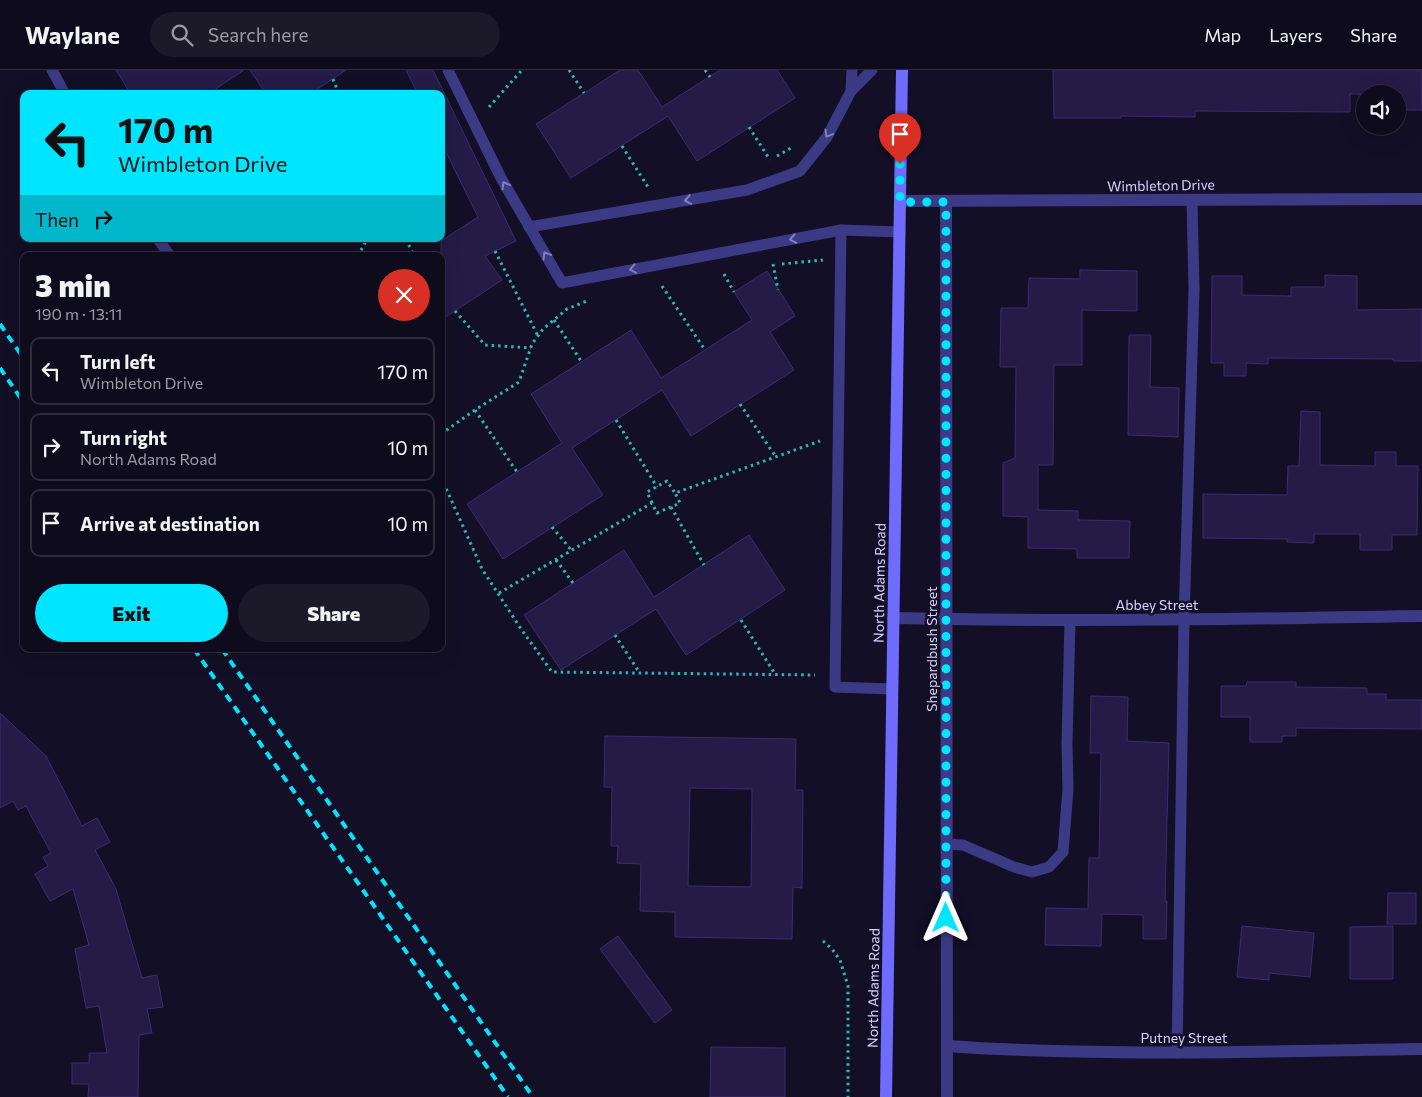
<!DOCTYPE html>
<html lang="en">
<head>
<meta charset="utf-8">
<style>
  :root { --surface:#0e0b1c; --page:#1c1929; --text:#f1f3f6; --muted:#9b9ba3; --line:#2e2b3b; --accent:#00e5ff }
  body { margin:0; font-family:Commissioner,sans-serif; background:var(--page); color:var(--text); height:100vh; display:flex; flex-direction:column; font-size:19px; white-space:nowrap }
  * { box-sizing:border-box; margin:0 }
  p { font-size:16px; color:var(--muted) }
  .icon { flex:none; width:28px; height:28px; fill:none; stroke:currentColor; stroke-width:2; stroke-linecap:round; stroke-linejoin:round }
  .map { position:relative; flex:1; overflow:hidden }
  .side { position:absolute; left:20px; top:182px; width:425px; height:400px; display:flex; flex-direction:column; background:var(--surface); border-radius:10px; box-shadow:0 5px 20px #0002,0 0 0 1px var(--line) }
  .side>* { flex:none }
  .top-card { position:absolute; left:20px; top:20px; width:425px; height:152px; border-radius:10px; box-shadow:0 5px 20px #0002,0 0 0 1px var(--line); background:#00e5ff; color:#111; overflow:hidden }
  .tools { position:absolute; left:1356px; top:15px; display:grid; gap:10px }
  .tools a { display:grid; place-items:center; width:50px; height:50px; border-radius:50%; background:var(--surface); box-shadow:0 5px 20px #0002,0 0 0 1px var(--line); font-size:25px }
  .pin { position:absolute; display:grid; place-items:center; width:42px; height:42px; color:#fff; margin:-51px -21px; border-radius:50% 50% 50% 0; rotate:-45deg; box-shadow:0 0 5px #0007 }
  .pin .icon { rotate:45deg }
  .me { position:absolute; width:55px; margin:-28px; rotate:0deg; stroke-linejoin:round; filter:drop-shadow(0 0 4px #0008) }
  .turn { display:flex; align-items:center; gap:18px; height:105px; padding:0 15px; font-size:22px }
  .turn .icon { width:65px; height:65px; stroke-width:2.5 }
  .turn b { display:block; font-size:35px; line-height:42px }
  .then { display:flex; align-items:center; height:48px; padding:0 15px; background:#0003; gap:10px; font-size:19px }
  .round { display:grid; place-items:center; flex:none; width:52px; height:52px; border-radius:26px; background:var(--page) }
  .overview { display:flex; align-items:center; justify-content:space-between; height:85px; padding:0 15px }
  h1 { font-size:30px; font-weight:800; line-height:38px }
  .button { display:flex; gap:10px; margin-top:auto; padding:10px 15px }
  .button a { flex:1; height:58px; border-radius:30px; background:var(--accent); color:#111; font-size:20px; font-weight:800; line-height:58px; text-align:center }
  .button a+a { background:var(--page); color:var(--text) }
  ul { padding:0; list-style:none }
  li { display:flex; align-items:center; gap:15px; height:68px; margin:0 10px 8px; padding:0 5px; border:2px solid var(--line); border-radius:10px }
  li div { flex:1 }
  li b { display:block; font-size:19px }
  li em { font-style:normal }
  header { display:flex; align-items:center; gap:30px; box-sizing:border-box; height:70px; padding:0 25px; background:var(--surface); border-bottom:1px solid var(--line) }
  header strong { font-size:24px }
  nav { display:flex; gap:28px; margin-inline-start:auto; font-size:18px }
  .search { width:350px; height:45px; background:var(--page); display:flex; align-items:center; gap:12px; box-sizing:border-box; padding:0 18px; border-radius:28px; color:var(--muted); font-size:19px }
  .map>svg:first-child { display:block }
  .building { fill:#241b47; stroke:#3b2d73; fill-rule:evenodd }
  .lines { fill:none; stroke-linecap:round; stroke-linejoin:round }
  .path { stroke:#2fb8b0; stroke-width:3; stroke-dasharray:2.5 4; stroke-linecap:butt }
  .service { stroke:#3d3a85; stroke-width:11 }
  .minor { stroke:#3d3a85; stroke-width:12 }
  .secondary { stroke:#6f6bff; stroke-width:12 }
  .rail { stroke:#00e5ff; stroke-width:4; stroke-dasharray:8 6; stroke-linecap:butt }
  .oneway { stroke:#837fbc }
  .route { stroke:#00e5ff; stroke-width:9; stroke-dasharray:0 16.2 }
  .labels { text-anchor:middle; dominant-baseline:central; stroke-width:5; stroke-linejoin:round; paint-order:stroke }
  .street-label { font-size:14px; fill:#d9d4ff; stroke:#130f26 }
</style>
</head>
<body>
<header>
<strong>Waylane</strong>
<div class="search"><svg class="icon" aria-label="search" viewBox="0 0 24 24"><circle cx="10" cy="10" r="6"/><path d="M15 15l6 6"/></svg>Search here</div>
<nav><a>Map</a><a>Layers</a><a>Share</a></nav>
</header>
<div class="map">
<svg width="1422" height="1027" viewBox="0 0 1422 1027">
  <rect width="100%" height="100%" fill="#130f26"/>
  <g class="building">
    <path d="M116,0h128l-36,24h-77z"/>
    <path d="M250,0h96l-36,24h-44z"/>
    <path d="M406,0h27l83,171 -31,15 17,24 -61,40v-79l37,-24 -37,-75v-48h-23z"/>
    <path d="M620,0h18l24,37 58,-37h57l18,28 -98,63 -29,-45 -97,62 -35,-54z"/>
    <path d="M1053,0h369v40h-24v-16h-48v18l-155,-1v6l-74,-1v2h-67z"/>
    <path d="M1080,200l57,1v40l-55,-1v55h-28l-1,100h-15v45l40,1v9l52,1 -1,37h-52v-9l-49,-1v-31l-25,-1v-53l12,-5 1,-91h-16l1,-59h27l1,-30 51,1z"/>
    <path d="M767,201l28,45 -25,16 24,38 -103,66 -29,-46 -90,58 31,47 -100,64 -36,-55 95,-61 -31,-49 100,-64 30,48 91,-58 -18,-28z"/>
    <path d="M1325,205l32,1v34l65,-1v52h-29v-2l-125,-1v6l-22,-1v13h-22v-13h-13l1,-87h30v19l49,1v-9h34z"/>
    <path d="M1129,265h22l-1,52 29,1 -1,49 -50,-2z"/>
    <path d="M1301,341l19,1v53l55,1v-14h21v14h22l-1,69h-25v15h-32v-16h-46v9l-27,-1v-3l-84,-1v-44l84,1 1,-29h11z"/>
    <path d="M749,465l36,55 -99,65 -30,-46 -95,61 -37,-55 100,-65 30,47z"/>
    <path d="M1247,612h49v5l71,1v6h19v6h36v29l-126,-1v8h-14v6h-32v-25h-29v-31h25z"/>
    <path d="M1091,626l37,1 -1,44 42,2 -4,158h2l-1,38h-23v-24l-41,-1 -1,32 -56,-1 1,-37 42,1 1,-51h10l2,-105h-11z"/>
    <path d="M0,643l46,43 36,70 15,-8 13,24 -15,8 21,39 26,89 15,-3 6,32 -16,2 5,24 -13,2 -1,62h-50l1,-13h-17v-21h17v-10h18l-8,-47 -13,2 -11,-59 14,-4 -16,-56 -23,12 -15,-27 13,-8 -5,-9 8,-4 -25,-47 -8,4 -5,-9 -13,7z"/>
    <path d="M605,666l191,3 -1,51h8l-1,98 -9,-1 -1,52 -117,-2v-25l-35,-1 1,-47 -24,-1 1,-17h-7l1,-59h-8zM690,718l62,1 -1,98 -63,-1z"/>
    <path d="M1388,823h28v31h-29z"/>
    <path d="M1242,856l72,7 -4,44 -41,-4v7l-32,-3z"/>
    <path d="M1393,856v53h-43v-52z"/>
    <path d="M618,866l54,74 -17,13 -55,-74z"/>
    <path d="M711,977l74,1v49h-75z"/>
  </g>
  <g class="lines">
    <g class="path">
      <path d="M569,0l15,23"/>
      <path d="M705,0l5,7"/>
      <path d="M333,9l6,15"/>
      <path d="M208,23l1,1"/>
      <path d="M489,37l33,-37"/>
      <path d="M749,57l21,33"/>
      <path d="M622,76l26,41"/>
      <path d="M777,86l14,-8"/>
      <path d="M406,169l8,17"/>
      <path d="M495,181l43,85"/>
      <path d="M358,186l9,-17"/>
      <path d="M773,194l5,26"/>
      <path d="M782,194l41,-4"/>
      <path d="M724,204l10,18"/>
      <path d="M662,216l43,64"/>
      <path d="M455,241l30,34 46,3"/>
      <path d="M554,250l27,41"/>
      <path d="M740,334l36,53"/>
      <path d="M475,340l42,62"/>
      <path d="M616,350l41,67"/>
      <path d="M441,364l34,-24 44,-28 13,-38 11,-15 24,-20 22,-9"/>
      <path d="M441,407l41,92 39,60 31,43 263,3"/>
      <path d="M652,433l-5,-11 20,-11 8,12"/>
      <path d="M671,437l33,58"/>
      <path d="M552,457l20,24"/>
      <path d="M556,490l17,23"/>
      <path d="M499,523l153,-90 5,10 23,-10 -5,-10 145,-52"/>
      <path d="M741,550l34,54"/>
      <path d="M615,565l24,37"/>
      <path d="M823,871l9,8 8,11 8,26v111"/>
    </g>
    <g class="service">
      <path d="M52,0l13,24"/>
      <path d="M448,0l53,108 61,105 279,-53 59,2"/>
      <path d="M851,21l1,-21"/>
      <path d="M529,157l218,-37 53,-19 27,-34 24,-46 21,-21"/>
      <path d="M841,160l-6,457 57,2"/>
      <path d="M158,169l12,17"/>
      <path d="M946,774l17,1 51,22 18,5 17,-5 14,-15 5,-63 -1,-45 3,-124"/>
      <path d="M1177,983l7,-433 10,-331 -2,-89"/>
    </g>
    <g class="minor">
      <path d="M900,131l522,-2"/>
      <path d="M946,132l1,895"/>
      <path d="M893,548c176,4 353,1 529,-2"/>
      <path d="M947,976c158,11 317,5 475,3"/>
    </g>
    <path class="secondary" d="M886,1027l16,-1027"/>
    <g class="rail">
      <path d="M0,254l24,35"/>
      <path d="M0,298l24,35"/>
      <path d="M194,579l314,448"/>
      <path d="M222,579l311,448"/>
    </g>
  </g>
  <defs><path id="oneway-chevron" d="M-2-3.5L2.5 0L-2 3.5" fill="none" stroke-width="1.6" stroke-linecap="round" stroke-linejoin="round" transform="scale(1.25)"/></defs>
  <g class="oneway">
    <use href="#oneway-chevron" transform="translate(828 64) rotate(121)"/>
    <use href="#oneway-chevron" transform="translate(505 115) rotate(-119)"/>
    <use href="#oneway-chevron" transform="translate(688 130) rotate(170)"/>
    <use href="#oneway-chevron" transform="translate(793 169) rotate(169)"/>
    <use href="#oneway-chevron" transform="translate(546 185) rotate(-121)"/>
    <use href="#oneway-chevron" transform="translate(633 199) rotate(169)"/>
  </g>
  <g class="lines">
    <path class="route" d="M900,94v38h46v716"/>
  </g>
  <g class="labels">
    <g class="street-label">
      <text transform="translate(1161 115) rotate(-1)">Wimbleton Drive</text>
      <text transform="translate(879 513) rotate(-89)">North Adams Road</text>
      <text x="1157" y="534">Abbey Street</text>
      <text transform="translate(931 579) rotate(-90)">Shepardbush Street</text>
      <text transform="translate(873 918) rotate(-89)">North Adams Road</text>
      <text x="1184" y="967">Putney Street</text>
    </g>
  </g>
</svg>
<div class="tools">
<a><svg class="icon" aria-label="sound" viewBox="0 0 24 24"><path d="M4 9h4l5-4v14l-5-4H4zM17 9q2 3 0 6"/></svg></a>
</div>
<div class="pin" style="left:900px;top:94px;background:#d93025"><svg class="icon" aria-label="arrive" viewBox="0 0 24 24"><path d="M6 21V4h12l-3 4 3 4H6"/></svg></div>
<svg class="me" style="left:946px;top:848px" viewBox="-20 -20 40 40"><path d="M0-17L14 15 0 8-14 15z" fill="#00e5ff" stroke="#fff" stroke-width="4"/></svg>
<div class="top-card">
<div class="turn"><svg class="icon" aria-label="left" viewBox="0 0 24 24"><path d="M17 20v-9H6M10 6l-5 5 5 5"/></svg><div><b>170 m</b>Wimbleton Drive</div></div>
<div class="then">Then<svg class="icon" aria-label="right" viewBox="0 0 24 24"><path d="M7 20v-9h11M14 6l5 5-5 5"/></svg></div>
</div>
<section class="side">
<div class="overview"><div><h1>3 min</h1><p>190 m · 13:11</p></div><a class="round" style="background:#d93025;color:#fff"><svg class="icon" aria-label="close" viewBox="0 0 24 24"><path d="M6 6l12 12M18 6L6 18"/></svg></a></div>
<ul>
<li><svg class="icon" aria-label="left" viewBox="0 0 24 24"><path d="M17 20v-9H6M10 6l-5 5 5 5"/></svg><div><b>Turn left</b><p>Wimbleton Drive</p></div><em>170 m</em></li>
<li><svg class="icon" aria-label="right" viewBox="0 0 24 24"><path d="M7 20v-9h11M14 6l5 5-5 5"/></svg><div><b>Turn right</b><p>North Adams Road</p></div><em>10 m</em></li>
<li><svg class="icon" aria-label="arrive" viewBox="0 0 24 24"><path d="M6 21V4h12l-3 4 3 4H6"/></svg><div><b>Arrive at destination</b></div><em>10 m</em></li>
</ul>
<div class="button"><a>Exit</a><a>Share</a></div>
</section>
</div>
</body>
</html>
